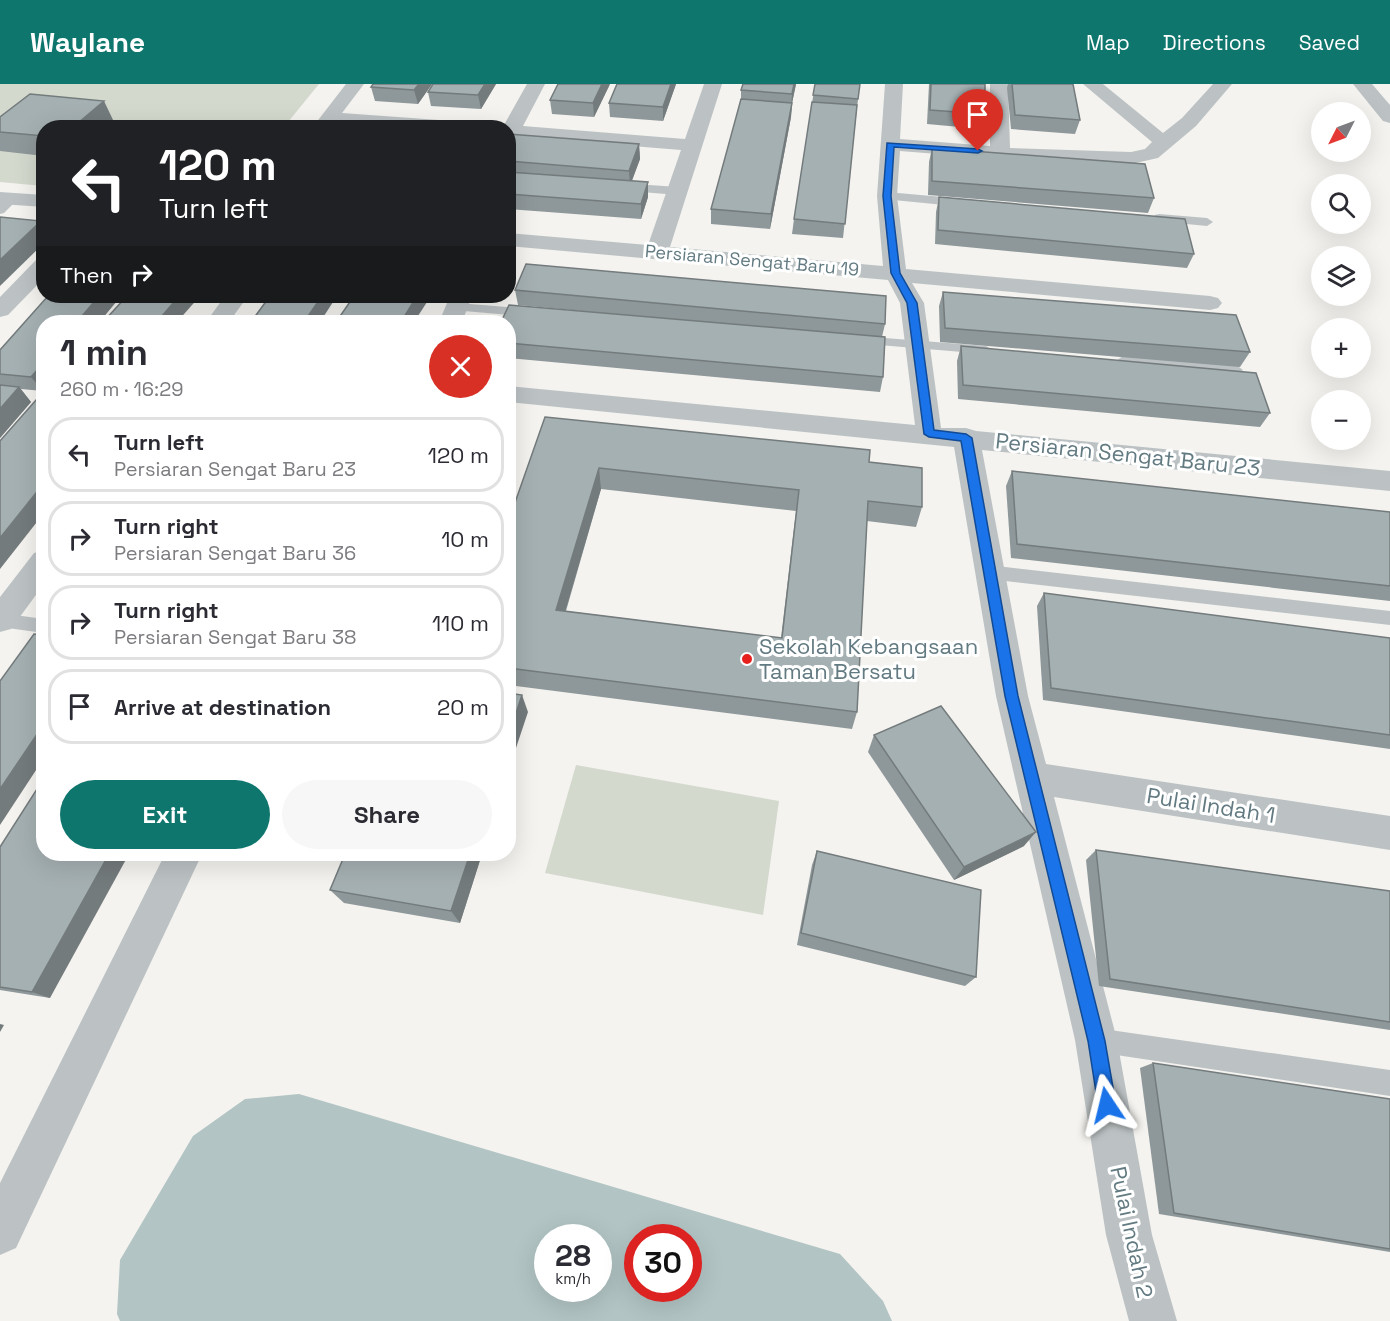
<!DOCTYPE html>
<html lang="en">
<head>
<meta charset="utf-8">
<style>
  :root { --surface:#fff; --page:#f7f7f7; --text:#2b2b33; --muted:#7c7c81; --line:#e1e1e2; --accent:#0f766e }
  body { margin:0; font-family:"Space Grotesk",sans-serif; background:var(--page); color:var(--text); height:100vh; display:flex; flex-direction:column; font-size:22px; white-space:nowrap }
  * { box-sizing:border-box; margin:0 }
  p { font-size:20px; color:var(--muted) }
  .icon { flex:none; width:33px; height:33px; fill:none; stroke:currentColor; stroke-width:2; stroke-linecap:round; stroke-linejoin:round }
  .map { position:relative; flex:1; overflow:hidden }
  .sheet { position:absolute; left:36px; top:231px; width:480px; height:546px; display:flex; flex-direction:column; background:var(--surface); border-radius:24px; box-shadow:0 6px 24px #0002 }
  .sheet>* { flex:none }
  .guide { position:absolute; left:36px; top:36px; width:480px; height:183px; border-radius:24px; box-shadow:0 6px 24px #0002; background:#202124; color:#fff; overflow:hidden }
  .needle { width:39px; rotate:228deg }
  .buttons { position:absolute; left:1311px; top:18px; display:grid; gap:12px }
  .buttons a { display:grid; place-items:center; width:60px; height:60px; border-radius:50%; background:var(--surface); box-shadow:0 6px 24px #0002; font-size:30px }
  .speed { position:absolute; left:534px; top:1140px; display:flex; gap:12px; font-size:30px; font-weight:700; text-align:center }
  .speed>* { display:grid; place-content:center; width:78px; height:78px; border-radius:50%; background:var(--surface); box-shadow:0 6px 24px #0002; line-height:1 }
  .speed small { font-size:15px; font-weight:400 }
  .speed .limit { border:9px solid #d22; background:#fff; color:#111 }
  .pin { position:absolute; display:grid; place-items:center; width:51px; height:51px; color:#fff; margin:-62px -26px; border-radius:50% 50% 50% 0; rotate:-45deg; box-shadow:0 0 6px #0007 }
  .pin .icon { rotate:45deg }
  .me { position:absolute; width:66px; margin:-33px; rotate:350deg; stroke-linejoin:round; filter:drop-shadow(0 0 4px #0008) }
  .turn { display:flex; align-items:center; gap:21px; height:126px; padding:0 24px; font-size:27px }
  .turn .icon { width:78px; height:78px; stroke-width:2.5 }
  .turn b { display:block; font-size:42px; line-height:51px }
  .then { display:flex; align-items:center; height:57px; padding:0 24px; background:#0003; gap:12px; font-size:22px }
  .round { display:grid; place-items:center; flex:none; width:63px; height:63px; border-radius:32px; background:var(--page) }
  .headline { display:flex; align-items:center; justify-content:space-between; height:102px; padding:0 24px }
  h1 { font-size:36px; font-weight:600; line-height:45px }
  .button { display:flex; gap:12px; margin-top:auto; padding:12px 24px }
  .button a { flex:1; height:69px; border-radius:36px; background:var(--accent); color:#fff; font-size:24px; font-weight:600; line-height:69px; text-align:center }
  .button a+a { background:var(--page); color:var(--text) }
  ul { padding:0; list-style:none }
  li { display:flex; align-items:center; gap:18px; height:75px; margin:0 12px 9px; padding:0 12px; border:3px solid var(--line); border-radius:24px }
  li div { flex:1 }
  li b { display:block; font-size:22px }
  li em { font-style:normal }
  header { display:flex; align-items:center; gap:36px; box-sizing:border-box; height:84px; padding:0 30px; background:var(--accent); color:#fff }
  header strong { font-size:28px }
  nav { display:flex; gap:33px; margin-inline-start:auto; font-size:21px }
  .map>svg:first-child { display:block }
  .green { fill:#d4d9ce }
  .water { fill:#b2c4c4; fill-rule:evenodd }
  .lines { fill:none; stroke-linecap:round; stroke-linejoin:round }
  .lane { fill:#bcc2c4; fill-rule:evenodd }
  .street { fill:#bcc2c4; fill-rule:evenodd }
  .wall { fill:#8e9799; fill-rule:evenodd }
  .shaded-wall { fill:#747b7d }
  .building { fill:#a5b0b2; stroke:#747b7d; stroke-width:1.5; fill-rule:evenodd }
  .route { fill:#1a73e8; stroke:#114b97; stroke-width:1.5 }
  .poi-dot { fill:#e6211d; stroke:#fff; stroke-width:2 }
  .labels { text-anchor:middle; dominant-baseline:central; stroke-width:6; stroke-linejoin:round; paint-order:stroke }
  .far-street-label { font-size:18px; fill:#627a81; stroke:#fff }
  .street-label { font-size:22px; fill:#627a81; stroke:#fff }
  .poi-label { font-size:22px; fill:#627a81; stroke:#fff; text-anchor:start }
</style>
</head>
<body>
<header>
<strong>Waylane</strong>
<nav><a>Map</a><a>Directions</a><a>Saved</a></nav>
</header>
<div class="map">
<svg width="1390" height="1237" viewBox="0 0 1390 1237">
  <rect width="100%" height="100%" fill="#f4f3ef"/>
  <g class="green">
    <path d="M0,0h319l-35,43 -240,1 -1,58 -43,-4z"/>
    <path d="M576,681l203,36 -16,114 -218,-42z"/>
  </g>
  <path class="water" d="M299,1010l541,160 43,47 9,20h-772l-3,-7 3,-54 73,-124 52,-37zM548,1154h50v50h-50zM638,1154h50v50h-50z"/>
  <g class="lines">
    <g class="lane">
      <path d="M621,99l57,4 6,4 -6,4 -61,-5 -2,-3z"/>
      <path d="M887,108l78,7 6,4 -6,4 -82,-8v-6z"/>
      <path d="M12,111l6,4 -14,14 -4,1v-11z"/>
      <path d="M1159,130l48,4 6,4 -6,4 -52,-5 -2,-3 2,-3z"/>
      <path d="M457,219l75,6 7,4 -7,4 -80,-7 -2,-3z"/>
      <path d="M860,252l126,10 7,4 -7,4 -131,-11 -2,-3 2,-3z"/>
      <path d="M1123,272l113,9 7,5 -7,5 -118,-11 -2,-3z"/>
      <path d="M988,481l402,46v14l-402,-46 -6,-2 -3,-5 3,-5z"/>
      <path d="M0,529l44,6v14l-44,-6z"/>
      <path d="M1096,944l294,42v26l-294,-44 -9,-3 -3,-9 3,-9z"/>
    </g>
    <g class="street">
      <path d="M346,0h18l-22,29 125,9 7,2 2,4h-94l-48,-4 -3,4h-19z"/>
      <path d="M527,0h18l-22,42 162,13 19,-55h18l-52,163 213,19 -6,-70 8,-112h18l-3,55 90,7v-62h18l2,64 121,4 14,-3 7,-7 -69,-58h20l60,49 19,-15 31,-34h19l-36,42 -38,32 -27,6 -131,-5 -100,-8 -3,45 9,73 304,27 8,2 4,5 -4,5 -8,2 -298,-27 12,20 17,125h25l10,3 414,40v20l-408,-41 46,246 18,68 344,52v34l-336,-53 63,243 35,195 25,86h-48l-23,-86 -31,-195 -79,-344 -42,-249 -446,-45v-16l407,39 -15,-122 -12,-23 -380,-34v-13l140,12 33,-95 -173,-14v-8h-8l4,-3z"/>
      <path d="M1353,0h19l18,21v18l-7,-2z"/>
      <path d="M0,108l44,3v12l-44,-3z"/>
      <path d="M44,174v20l-36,37 -8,2v-20l36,-37z"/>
      <path d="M225,212h23l-19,26h-23z"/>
      <path d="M450,212h22l-10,26h-23z"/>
      <path d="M44,466v34l-33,45 -11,3v-35l34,-44z"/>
      <path d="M165,770h37l-186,394 -16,7v-72z"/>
    </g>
  </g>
  <g class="wall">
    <path d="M373,0h59l-14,20 -43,-3 -4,-14z"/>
    <path d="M433,0h63l-15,25 -50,-3 -3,-14z"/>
    <path d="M610,0l-16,33 -42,-3 -2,-14z"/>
    <path d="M617,0h59l-13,37 -53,-4 -1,-14z"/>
    <path d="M743,0h53l-4,19 -1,14 -21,112 -59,-5v-15l30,-109v-10z"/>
    <path d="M815,0l43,15 -15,139 -51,-4 2,-15z"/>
    <path d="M929,0h56v30l-3,15 -55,-5z"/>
    <path d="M1008,0h65l7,36 -5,14 -64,-5 -4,-41z"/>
    <path d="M0,33l114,5 -70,6v28l-44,-5z"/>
    <path d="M508,50l131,10 1,15 -8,22 16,16 -7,22 -133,-10z"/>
    <path d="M932,64l222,50 -6,15 -220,-18 1,-33z"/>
    <path d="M939,113l255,57 -7,14 -252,-24 1,-32z"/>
    <path d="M515,206l370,34 -3,13 1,40 -3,15 -372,-34v-36l169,-2 -159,-15z"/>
    <path d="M943,208l307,60 -10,15 -300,-25 -1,-36z"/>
    <path d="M48,212h73l-78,95 -22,-2 10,13 -31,36v-88z"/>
    <path d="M961,262l309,67 -10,14 -302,-28 -1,-38z"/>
    <path d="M545,333l324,45 53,45 -6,20 -49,-6 -10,191 -5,17 -344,-44v-171h3zM601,405l195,22 -15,127 -215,-27z"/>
    <path d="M1012,387l378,41v89l-379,-43 -5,-72z"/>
    <path d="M1044,509l346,45v111l-347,-49 -6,-94z"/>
    <path d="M874,651l150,111 -70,34 -86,-128z"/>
    <path d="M0,763l50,151 -50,-8z"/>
    <path d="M1096,766l294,41v139l-291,-44 -13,-126z"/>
    <path d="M817,767l159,126 -11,9 -168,-41 15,-80z"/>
    <path d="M482,770l-22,69 -116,-20 -14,-13z"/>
    <path d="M1153,979l237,36v153l-231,-38 -19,-146z"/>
  </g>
  <g class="shaded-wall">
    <path d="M419,0h13l-14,20 -4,-14z"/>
    <path d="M485,0h11l-15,25 -3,-14z"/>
    <path d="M602,0h8l-16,33 -1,-14z"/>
    <path d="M671,0h5l-13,37v-14z"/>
    <path d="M794,0h2l-5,24 1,-14z"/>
    <path d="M104,17l10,21 -6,6h-36z"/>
    <path d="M792,19l-1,14 -21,112 1,-15z"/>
    <path d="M639,60l1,15 -10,26 -1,-14z"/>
    <path d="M648,98v15l-7,22v-15z"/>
    <path d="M41,137l3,3v19l-44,43v-26z"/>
    <path d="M99,212h22l-22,26h-22z"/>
    <path d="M179,212h21l-23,26h-20z"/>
    <path d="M322,212h15l-17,26h-16z"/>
    <path d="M417,212h14l-17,26h-13z"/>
    <path d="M44,278v28l-1,1 -12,-14z"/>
    <path d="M19,303l12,15 -31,36v-29z"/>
    <path d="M599,384l2,21 -41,140 -4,-19z"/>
    <path d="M44,399v30l-44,56v-31z"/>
    <path d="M522,611l6,17 -20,60v-35z"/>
    <path d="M44,640v34l-44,67v-36z"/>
    <path d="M1036,748l-12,14 -70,34 10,-13z"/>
    <path d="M109,770h20l-79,144 -18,-6z"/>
    <path d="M470,770h12l-22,69 -9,-12z"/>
    <path d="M0,940l4,1 -4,7z"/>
  </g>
  <g class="building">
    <path d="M373,0h46l-5,6 -43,-3z"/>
    <path d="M433,0h52l-7,11 -50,-3z"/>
    <path d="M558,0h44l-9,19 -43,-3z"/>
    <path d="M617,0h54l-8,23 -54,-4z"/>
    <path d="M743,0h51l-2,10 -51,-4z"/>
    <path d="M815,0h45l-2,15 -45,-4z"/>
    <path d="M931,0h54v30l-55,-4z"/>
    <path d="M1012,0h61l7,36 -65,-5z"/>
    <path d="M30,10l74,7 -32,27h-28v8l-44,-4v-15z"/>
    <path d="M741,15l51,4 -21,111 -60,-5z"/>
    <path d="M812,18l45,3 -12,119 -51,-5z"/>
    <path d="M349,37l79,7h-84z"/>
    <path d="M508,50l131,10 -10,27 -121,-10z"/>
    <path d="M932,64l213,16 9,34 -222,-17z"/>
    <path d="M508,88l140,10 -7,22 -133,-10z"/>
    <path d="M939,113l246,22 9,35 -256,-24z"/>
    <path d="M0,133l41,4 -41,39z"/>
    <path d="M526,180l360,32 -1,28 -370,-34z"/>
    <path d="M943,208l293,23 14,37 -305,-24z"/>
    <path d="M48,212h51l-22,26h-33v40l-13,15 -31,-3v-24z"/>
    <path d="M127,212h52l-22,26h-54z"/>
    <path d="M270,212h52l-18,26h-53z"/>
    <path d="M354,212h63l-16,26h-65z"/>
    <path d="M509,221l376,32 -2,40 -375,-34v-21h-7z"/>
    <path d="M961,262l295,27 14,40 -307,-28z"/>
    <path d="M0,301l19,2 -19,22z"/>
    <path d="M44,307v92l-44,55v-97z"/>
    <path d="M545,333l325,33 -1,12 53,6v39l-54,-6 -11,211 -349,-44v-154h3zM599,384l200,22 -17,148 -226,-28z"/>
    <path d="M1012,387l378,41v74l-373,-42z"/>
    <path d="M1044,509l346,45v97l-339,-47z"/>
    <path d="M34,550l10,1v89l-44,65v-108z"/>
    <path d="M508,609l14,2 -14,42z"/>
    <path d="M941,622l95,126 -72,35 -90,-132z"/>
    <path d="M44,694v76h65l-77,138 -32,-5v-140z"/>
    <path d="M1096,766l294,41v131l-280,-43z"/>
    <path d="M817,767l164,39 -5,87 -175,-44z"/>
    <path d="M345,770h125l-19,57 -121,-21z"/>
    <path d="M1153,979l237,36v150l-216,-36z"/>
  </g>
  <path class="route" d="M887,59l91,6 4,2 -4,2 -84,-6 -3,49 9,77 17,30 17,127 32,4 6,4 46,258 87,345 11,64 -3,7 -6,2 -6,-2 -3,-7 -10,-64 -83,-345 -44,-255 -32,-4 -5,-3 -17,-131 -16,-30 -8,-77z"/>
  <circle class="poi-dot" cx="747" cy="575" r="6"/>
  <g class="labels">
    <g class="far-street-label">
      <text transform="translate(752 176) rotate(5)">Persiaran Sengat Baru 19</text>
    </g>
    <g class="street-label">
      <text transform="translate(1128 370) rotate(6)">Persiaran Sengat Baru 23</text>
      <text transform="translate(1211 721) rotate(9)">Pulai Indah 1</text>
      <text transform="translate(1132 1148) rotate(78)">Pulai Indah 2</text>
    </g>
    <g class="poi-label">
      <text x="759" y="562">Sekolah Kebangsaan<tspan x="759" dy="25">Taman Bersatu</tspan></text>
    </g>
  </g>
</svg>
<div class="buttons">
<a><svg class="needle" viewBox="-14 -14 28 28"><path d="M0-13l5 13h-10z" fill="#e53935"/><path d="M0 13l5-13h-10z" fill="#7c7c81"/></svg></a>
<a><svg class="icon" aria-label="search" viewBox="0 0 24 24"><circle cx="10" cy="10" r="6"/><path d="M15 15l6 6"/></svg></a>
<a><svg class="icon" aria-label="layers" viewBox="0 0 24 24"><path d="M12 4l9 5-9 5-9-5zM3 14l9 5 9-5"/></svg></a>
<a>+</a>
<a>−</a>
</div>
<div class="speed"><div>28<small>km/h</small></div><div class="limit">30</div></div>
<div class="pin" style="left:978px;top:67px;background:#d93025"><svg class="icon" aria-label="arrive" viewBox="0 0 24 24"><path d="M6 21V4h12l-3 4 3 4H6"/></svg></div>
<svg class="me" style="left:1107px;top:1021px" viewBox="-20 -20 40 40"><path d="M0-17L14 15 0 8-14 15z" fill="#1a73e8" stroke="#fff" stroke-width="4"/></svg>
<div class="guide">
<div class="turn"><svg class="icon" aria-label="left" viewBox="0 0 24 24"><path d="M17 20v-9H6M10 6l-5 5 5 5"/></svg><div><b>120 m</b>Turn left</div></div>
<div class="then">Then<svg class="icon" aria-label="right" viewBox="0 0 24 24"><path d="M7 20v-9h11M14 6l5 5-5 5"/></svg></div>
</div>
<section class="sheet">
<div class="headline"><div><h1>1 min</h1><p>260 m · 16:29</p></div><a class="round" style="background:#d93025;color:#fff"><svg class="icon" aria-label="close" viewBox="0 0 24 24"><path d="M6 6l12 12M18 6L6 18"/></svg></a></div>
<ul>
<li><svg class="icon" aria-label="left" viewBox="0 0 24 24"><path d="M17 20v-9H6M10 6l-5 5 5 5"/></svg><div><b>Turn left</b><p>Persiaran Sengat Baru 23</p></div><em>120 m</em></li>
<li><svg class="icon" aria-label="right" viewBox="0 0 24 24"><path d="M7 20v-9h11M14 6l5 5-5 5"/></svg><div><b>Turn right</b><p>Persiaran Sengat Baru 36</p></div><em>10 m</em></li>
<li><svg class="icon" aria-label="right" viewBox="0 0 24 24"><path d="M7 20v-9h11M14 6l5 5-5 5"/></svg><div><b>Turn right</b><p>Persiaran Sengat Baru 38</p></div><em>110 m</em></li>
<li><svg class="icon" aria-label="arrive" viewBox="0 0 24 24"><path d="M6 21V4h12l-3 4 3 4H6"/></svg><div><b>Arrive at destination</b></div><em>20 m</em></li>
</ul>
<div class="button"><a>Exit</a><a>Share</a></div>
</section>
</div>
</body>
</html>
